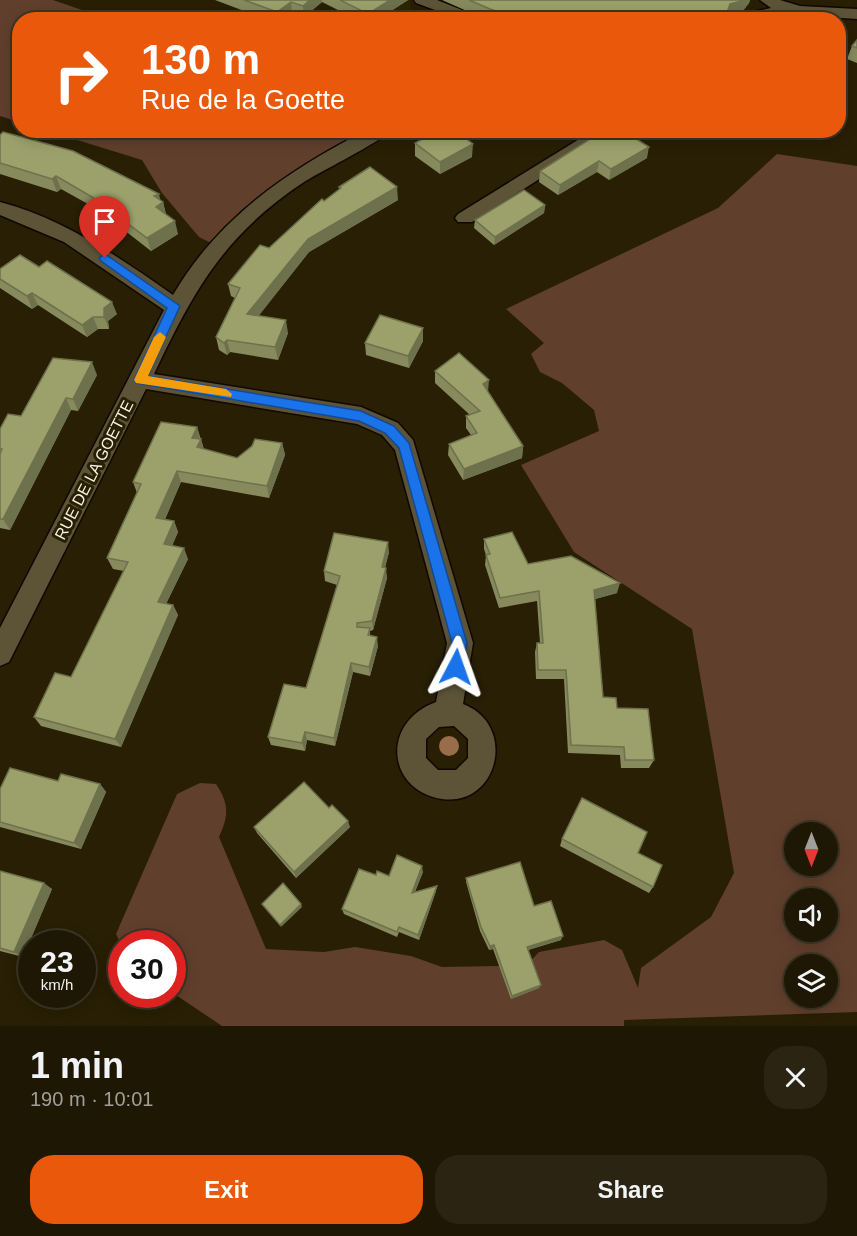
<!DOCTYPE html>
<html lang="en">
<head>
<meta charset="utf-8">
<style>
  :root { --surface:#1e1703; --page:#2b2412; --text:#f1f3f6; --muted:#a19f9a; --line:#3c3625; --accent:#ea580c }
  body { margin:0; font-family:Helvetica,sans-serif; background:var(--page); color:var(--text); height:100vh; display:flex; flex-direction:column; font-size:22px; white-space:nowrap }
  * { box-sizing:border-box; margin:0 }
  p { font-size:20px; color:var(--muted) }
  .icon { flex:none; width:33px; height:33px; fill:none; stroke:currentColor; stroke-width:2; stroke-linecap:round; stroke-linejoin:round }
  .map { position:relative; height:1026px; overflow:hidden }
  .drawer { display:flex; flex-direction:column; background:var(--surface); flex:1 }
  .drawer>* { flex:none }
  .hud { position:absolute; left:12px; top:12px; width:834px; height:126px; border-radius:24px; box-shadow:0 3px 15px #0003,0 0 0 2px var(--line); background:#ea580c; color:#fff; overflow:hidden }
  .needle { width:39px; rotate:180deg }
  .controls { position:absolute; left:784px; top:822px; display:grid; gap:12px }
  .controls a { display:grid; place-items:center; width:54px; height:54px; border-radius:50%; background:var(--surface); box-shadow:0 3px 15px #0003,0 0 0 2px var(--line); font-size:30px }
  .speed { position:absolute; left:18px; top:930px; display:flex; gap:12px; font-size:30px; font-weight:700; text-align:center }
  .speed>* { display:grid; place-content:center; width:78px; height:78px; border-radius:50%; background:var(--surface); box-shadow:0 3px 15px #0003,0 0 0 2px var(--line); line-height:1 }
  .speed small { font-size:15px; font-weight:400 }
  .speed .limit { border:9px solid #d22; background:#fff; color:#111 }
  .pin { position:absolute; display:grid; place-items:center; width:51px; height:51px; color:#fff; margin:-62px -26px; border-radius:50% 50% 50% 0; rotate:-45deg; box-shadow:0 0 6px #0007 }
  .pin .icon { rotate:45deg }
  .me { position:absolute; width:66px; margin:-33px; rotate:4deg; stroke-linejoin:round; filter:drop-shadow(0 0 4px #0008) }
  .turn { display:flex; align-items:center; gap:21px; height:126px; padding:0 30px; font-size:27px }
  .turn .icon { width:78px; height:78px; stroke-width:2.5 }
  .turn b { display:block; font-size:42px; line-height:51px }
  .round { display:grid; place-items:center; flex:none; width:63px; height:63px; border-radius:24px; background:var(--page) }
  .summary { display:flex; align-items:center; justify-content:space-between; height:102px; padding:0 30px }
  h1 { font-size:36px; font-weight:600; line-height:45px }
  .action { display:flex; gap:12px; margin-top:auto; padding:12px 30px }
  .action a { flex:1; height:69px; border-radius:24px; background:var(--accent); color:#fff; font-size:24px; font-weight:600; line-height:69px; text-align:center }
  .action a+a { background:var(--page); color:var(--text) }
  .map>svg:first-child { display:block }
  .built { fill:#2f2400 }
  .green { fill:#613f2d; fill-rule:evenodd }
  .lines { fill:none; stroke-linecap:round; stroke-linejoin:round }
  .street-casing { stroke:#110800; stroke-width:3 }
  .street { fill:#5d5438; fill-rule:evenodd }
  .tree { fill:#996d4b }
  .wall { fill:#868a5d }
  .shaded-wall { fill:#6d714c }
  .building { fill:#9ca16c; stroke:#6d714c; stroke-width:1.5 }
  .route { fill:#1a73e8; stroke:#114b97; stroke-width:1.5 }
  .slow { fill:#f59e0b }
  .labels { text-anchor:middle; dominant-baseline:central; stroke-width:6; stroke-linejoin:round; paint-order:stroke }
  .street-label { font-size:16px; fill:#f8f3e3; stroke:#281f04 }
</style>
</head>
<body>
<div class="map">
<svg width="857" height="1026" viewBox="0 0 857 1026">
  <rect width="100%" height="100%" fill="#281f04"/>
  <path class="built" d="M405,0h5l1,12 24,7 -57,1z"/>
  <g class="green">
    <path d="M0,0h53l55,19 -88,1 -1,102 -19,-6z"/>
    <path d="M48,131h334l-33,16 -132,99 -18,-9 -37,-44 -20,-33z"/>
    <path d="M777,154l80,12v846l-233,8v6h-402l-49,-33 -1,-49 -51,1 -5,-11 61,-140 23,-11 16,1c13,19 13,32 3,53l47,112 58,3 31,-5 56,9 31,11 56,-1 25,3 16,-17 65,-12 18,10 16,38 3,-20 70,-51 23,-44 -42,-244 -118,-77 -53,-87 78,-34 -5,-21 -32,-27 -22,-11 -9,-18 13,-11 -38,-34 212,-101zM795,832h33v34h-33zM795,898h33v34h-33zM795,964h33v34h-33z"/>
  </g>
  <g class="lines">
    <g class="street-casing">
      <g id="street">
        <path d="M414,0h23l50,20h-25l-46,-17z"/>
        <path d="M760,0h20l20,6 57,3v10l-61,-4 -69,5 2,-3 42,-9z"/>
        <path d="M367,130h24c-7,10 -71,42 -87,52 -80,53 -110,108 -150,192l207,33 37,16 15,17 60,203 -10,61c55,21 35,103 -21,95 -56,-9 -61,-77 -6,-97l11,-59 -52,-193 -13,-15 -25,-11 -211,-35 -137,273 -9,4v-38l164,-318 -100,-68 -64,-27v-13c64,17 119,55 173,93 45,-77 115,-125 194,-165zM454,726l14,13v19l-12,12h-18l-12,-12v-19l13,-12z"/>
        <path d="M594,130h22l-144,92h-14l-3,-4 3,-4z"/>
      </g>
    </g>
    <use href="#street" class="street"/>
  </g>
  <circle class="tree" cx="449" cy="746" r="10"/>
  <g class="wall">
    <path d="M215,0h193l-31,20h-19l-36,-18 -18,15 -12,-4 -8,7h-16z"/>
    <path d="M442,0h308l-1,3 -7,9 -5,1 -2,7h-248z"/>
    <path d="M857,40v23l-10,-4 5,-13z"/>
    <path d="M604,130l43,28 -38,22 -12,-8 -39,23 -19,-13 1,-11z"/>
    <path d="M0,135l160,65 3,2 3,12 12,20 -27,17 -54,-42 -36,-20 -4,3 -57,-18z"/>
    <path d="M415,143l57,14 -32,17 -25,-18z"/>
    <path d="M339,187l59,13 -89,52 -51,64 30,17 -10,27 -48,-8 -3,3 -8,-5 -3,-13 19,-39 -4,-2 -3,-12 41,-36 70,-58z"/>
    <path d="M545,205l-1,8 -50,32 -20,-17 1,-8z"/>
    <path d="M0,269l117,45 -9,7 1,8h-11l-11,8 -49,-32 -6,4 -32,-21z"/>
    <path d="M423,328v13l-14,27 -43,-13 -1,-12z"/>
    <path d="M435,371l53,21 35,54 -1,12 -59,22 -15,-25 1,-11 22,-9 -5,-7v-12l4,-1 -35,-32z"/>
    <path d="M97,375l-19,36 -7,-1 -61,120 -10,-2v-99z"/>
    <path d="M197,427l7,22 33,9 45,-15 3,12 -16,43 -88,-16 -16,37 9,2 4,11 -6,14 16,13 -22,45 7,1 5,10 -57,132 -80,-21 -7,-9 37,-40 53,-106 -11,-2 -6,-11 30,-65 -4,-11z"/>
    <path d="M484,539l44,25 89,29 -22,6 8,98 14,11 37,52 -5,8h-28l-1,-13 -52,-2 -4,-74h-28l-1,-27 2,-9h3l-3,-42 -38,7 -14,-43 1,-10 -2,-6z"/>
    <path d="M389,552l-4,16 2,10 -14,52 -3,1v5l8,10 -8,30 -17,-4 -18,74 -28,-6 -2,11 -34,-6 -3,-8 38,-49 31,-103 -12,-4 -1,-10z"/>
    <path d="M100,784l6,8 -25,57 -81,-22v-38z"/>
    <path d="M329,808l21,19 -54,51 -39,-45 -3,-6z"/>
    <path d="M562,839l76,14 15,34 -4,6 -89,-47z"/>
    <path d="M0,871l52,18 -29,68 -23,-6z"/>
    <path d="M423,872l-8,20 21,-1 -17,49 -20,-8 -2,5 -53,-23 -2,-5 34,-34 13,1z"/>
    <path d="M466,878l68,28 27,34 -33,10 11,38 -28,11 -18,-50 -4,1 -9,-19 -14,-49z"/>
  </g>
  <g class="shaded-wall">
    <path d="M310,0h12v2l-18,15 -1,-11z"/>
    <path d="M390,0h18l-31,20h-8l-1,-6z"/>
    <path d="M746,0h4l-1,3 -7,9 -5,1 -2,7h-5l-3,-4 3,-12z"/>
    <path d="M291,2l1,11 -8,7h-6l-1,-8z"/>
    <path d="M473,144l-1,13 -32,17v-12z"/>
    <path d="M649,147l-2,11 -38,22 2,-11z"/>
    <path d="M599,161l-2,11 -39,23 2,-10z"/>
    <path d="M56,176l5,13 -4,3 -5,-13z"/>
    <path d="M397,187l1,13 -89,52 -59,75 -3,-13 61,-75z"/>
    <path d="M159,194l2,9 2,-1 3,13 -10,-8 -2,-11z"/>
    <path d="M545,205l-1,8 -50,32 1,-8z"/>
    <path d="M175,221l3,13 -27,17 -4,-13z"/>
    <path d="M32,293l6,12 -6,4 -5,-13z"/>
    <path d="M112,302l5,12 -9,7 1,8 -5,-12v-9z"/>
    <path d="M93,317l5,12 -11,8 -5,-12z"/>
    <path d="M286,320l2,13 -10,27 -3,-13z"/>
    <path d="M423,328v13l-14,27 -1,-12z"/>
    <path d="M227,340l3,12 -3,3 -3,-12z"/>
    <path d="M92,362l5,13 -19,36 -5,-12z"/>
    <path d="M489,380l-1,12 -5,-8z"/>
    <path d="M66,398l5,12 -61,120 -7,-11z"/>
    <path d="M197,427l3,12 -8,-1z"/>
    <path d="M201,439l3,12 -7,-4z"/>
    <path d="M282,443l3,12 -16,43 -2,-12z"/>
    <path d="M523,446l-1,12 -59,22 1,-11z"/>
    <path d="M177,471l4,11 -20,47 -5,-11z"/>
    <path d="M174,521l4,11 -10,23 -4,-11z"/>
    <path d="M388,542l1,10 -7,25v-10z"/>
    <path d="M184,548l4,11 -26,53 -4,-10z"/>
    <path d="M386,568l1,10 -14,52 -1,-9z"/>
    <path d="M620,583l-3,10 -25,7 2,-10z"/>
    <path d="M173,605l5,10 -57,132 -6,-8z"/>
    <path d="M377,637l1,9 -8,30 -1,-9z"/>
    <path d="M351,663l2,9 -18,74 -1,-8z"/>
    <path d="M305,732l2,8 -2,11 -3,-8z"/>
    <path d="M100,784l6,8 -25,57 -7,-6z"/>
    <path d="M348,821l2,6 -54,51 -2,-6z"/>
    <path d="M422,866l1,6 -11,26v-5z"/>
    <path d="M44,883l8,6 -29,68 -9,-5z"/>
    <path d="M437,886l-1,5 -17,49 -1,-5z"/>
    <path d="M301,904l1,3 -21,20 -1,-2z"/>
    <path d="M563,936l-2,4 -36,11 2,-4z"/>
    <path d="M494,945l-1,4 -4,1 1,-4z"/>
    <path d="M541,985l-2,3 -28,11 1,-3z"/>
  </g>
  <g class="building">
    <path d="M244,0h66l-7,6 -12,-4 -14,10z"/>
    <path d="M340,0h50l-22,14z"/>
    <path d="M469,0h277l-16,4 -2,6h10l-8,10h-206l-34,-11z"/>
    <path d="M857,40v8l-5,-2z"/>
    <path d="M440,130h14l19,14 -33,18 -25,-19z"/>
    <path d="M604,130h18l27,17 -38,22 -12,-8 -39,24 -20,-14z"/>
    <path d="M3,132l70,19 86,43 -5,2 9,6 -7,5 19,14 -28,17 -55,-41 -36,-21 -4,3 -52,-16v-28z"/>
    <path d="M370,167l27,20 -89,52 -61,75 39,6 -11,27 -48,-7 -3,3 -8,-6 24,-49 -12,-4 32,-39 9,3 53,-49 2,2 17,-13 -2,-1z"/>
    <path d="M524,190l21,15 -50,32 -20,-17z"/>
    <path d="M20,255l19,12 8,-6 65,41 -8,6v9h-11l-11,8 -50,-32 -5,3 -27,-17v-10z"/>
    <path d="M380,315l43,13 -15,28 -43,-13z"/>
    <path d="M459,353l30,27 -6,4 40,62 -59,23 -15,-25 28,-11 -11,-17 14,-5 -45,-40z"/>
    <path d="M53,358l39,4 -19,37 -7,-1 -63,121h-3v-65l2,-5h-2v-20l8,-15 13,2z"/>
    <path d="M161,422l36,5 -5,11 9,1 -4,8 40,11 15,-12 3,-7 27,4 -15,43 -90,-15 -21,47 18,3 -10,23 20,4 -26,54 15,3 -58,134 -81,-22 21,-44 16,4 57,-115 -21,-4 34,-74 -8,-2z"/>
    <path d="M512,532l16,32 43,-8 49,27 -26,7 9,107 13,1 1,10 31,1 6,51h-29l-1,-13 -53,-2 -5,-75h-28l-1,-27h6l-4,-52 -39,7 -14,-43 4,-1 -6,-15z"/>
    <path d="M334,533l54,9 -6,25 4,1 -14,53 -15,2v4l13,1 -2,7 9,2 -8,30 -18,-4 -17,75 -29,-6 -3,11 -34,-6 16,-53 22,4 34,-112 -16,-5z"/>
    <path d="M10,768l48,13 3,-7 39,10 -26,59 -74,-21v-33z"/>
    <path d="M304,782l25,26 3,-3 16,16 -54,51 -40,-45z"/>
    <path d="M582,798l65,34 -9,21 24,12 -9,22 -91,-48z"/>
    <path d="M397,855l25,11 -10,27 25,-7 -19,49 -19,-8 -2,5 -55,-23 17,-40 17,6 1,-4 12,5z"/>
    <path d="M520,862l14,44 17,-5 12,35 -36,11 14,38 -29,11 -18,-51 -4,1 -9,-19 -15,-49z"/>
    <path d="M0,871l44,12 -30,69 -14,-4z"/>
    <path d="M283,883l18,21 -21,21 -18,-21z"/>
  </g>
  <path class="route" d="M105,254l75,52 -32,70 213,35 33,15 15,17 58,200 -6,28h-10l-3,-4 4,-24 -53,-195 -14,-15 -26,-12 -223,-38 -2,-3 33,-72 -66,-47 -2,-3z"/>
  <path class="slow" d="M160,332l6,5 -18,39 78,13 6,5 -1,3 -95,-14 -2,-3 20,-43z"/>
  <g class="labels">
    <g class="street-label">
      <text transform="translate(94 470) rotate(-63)">RUE DE LA GOETTE</text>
    </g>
  </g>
</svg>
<div class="controls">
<a><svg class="needle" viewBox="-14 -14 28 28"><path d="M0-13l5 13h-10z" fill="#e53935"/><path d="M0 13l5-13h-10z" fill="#a19f9a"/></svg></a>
<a><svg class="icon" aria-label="sound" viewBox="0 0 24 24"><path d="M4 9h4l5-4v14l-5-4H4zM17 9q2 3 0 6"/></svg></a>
<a><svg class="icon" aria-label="layers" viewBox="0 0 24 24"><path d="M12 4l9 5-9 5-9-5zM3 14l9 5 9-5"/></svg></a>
</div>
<div class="speed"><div>23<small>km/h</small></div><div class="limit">30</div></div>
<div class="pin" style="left:105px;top:258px;background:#d93025"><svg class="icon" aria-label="arrive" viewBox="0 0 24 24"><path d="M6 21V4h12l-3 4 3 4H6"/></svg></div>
<svg class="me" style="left:456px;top:667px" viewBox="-20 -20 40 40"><path d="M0-17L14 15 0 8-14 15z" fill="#1a73e8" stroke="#fff" stroke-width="4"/></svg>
<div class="hud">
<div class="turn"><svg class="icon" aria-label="right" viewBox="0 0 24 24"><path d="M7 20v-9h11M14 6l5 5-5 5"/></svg><div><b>130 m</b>Rue de la Goette</div></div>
</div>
</div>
<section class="drawer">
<div class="summary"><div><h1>1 min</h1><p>190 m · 10:01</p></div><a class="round"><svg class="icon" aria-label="close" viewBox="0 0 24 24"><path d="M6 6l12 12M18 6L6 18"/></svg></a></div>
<div class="action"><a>Exit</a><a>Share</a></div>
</section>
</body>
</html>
